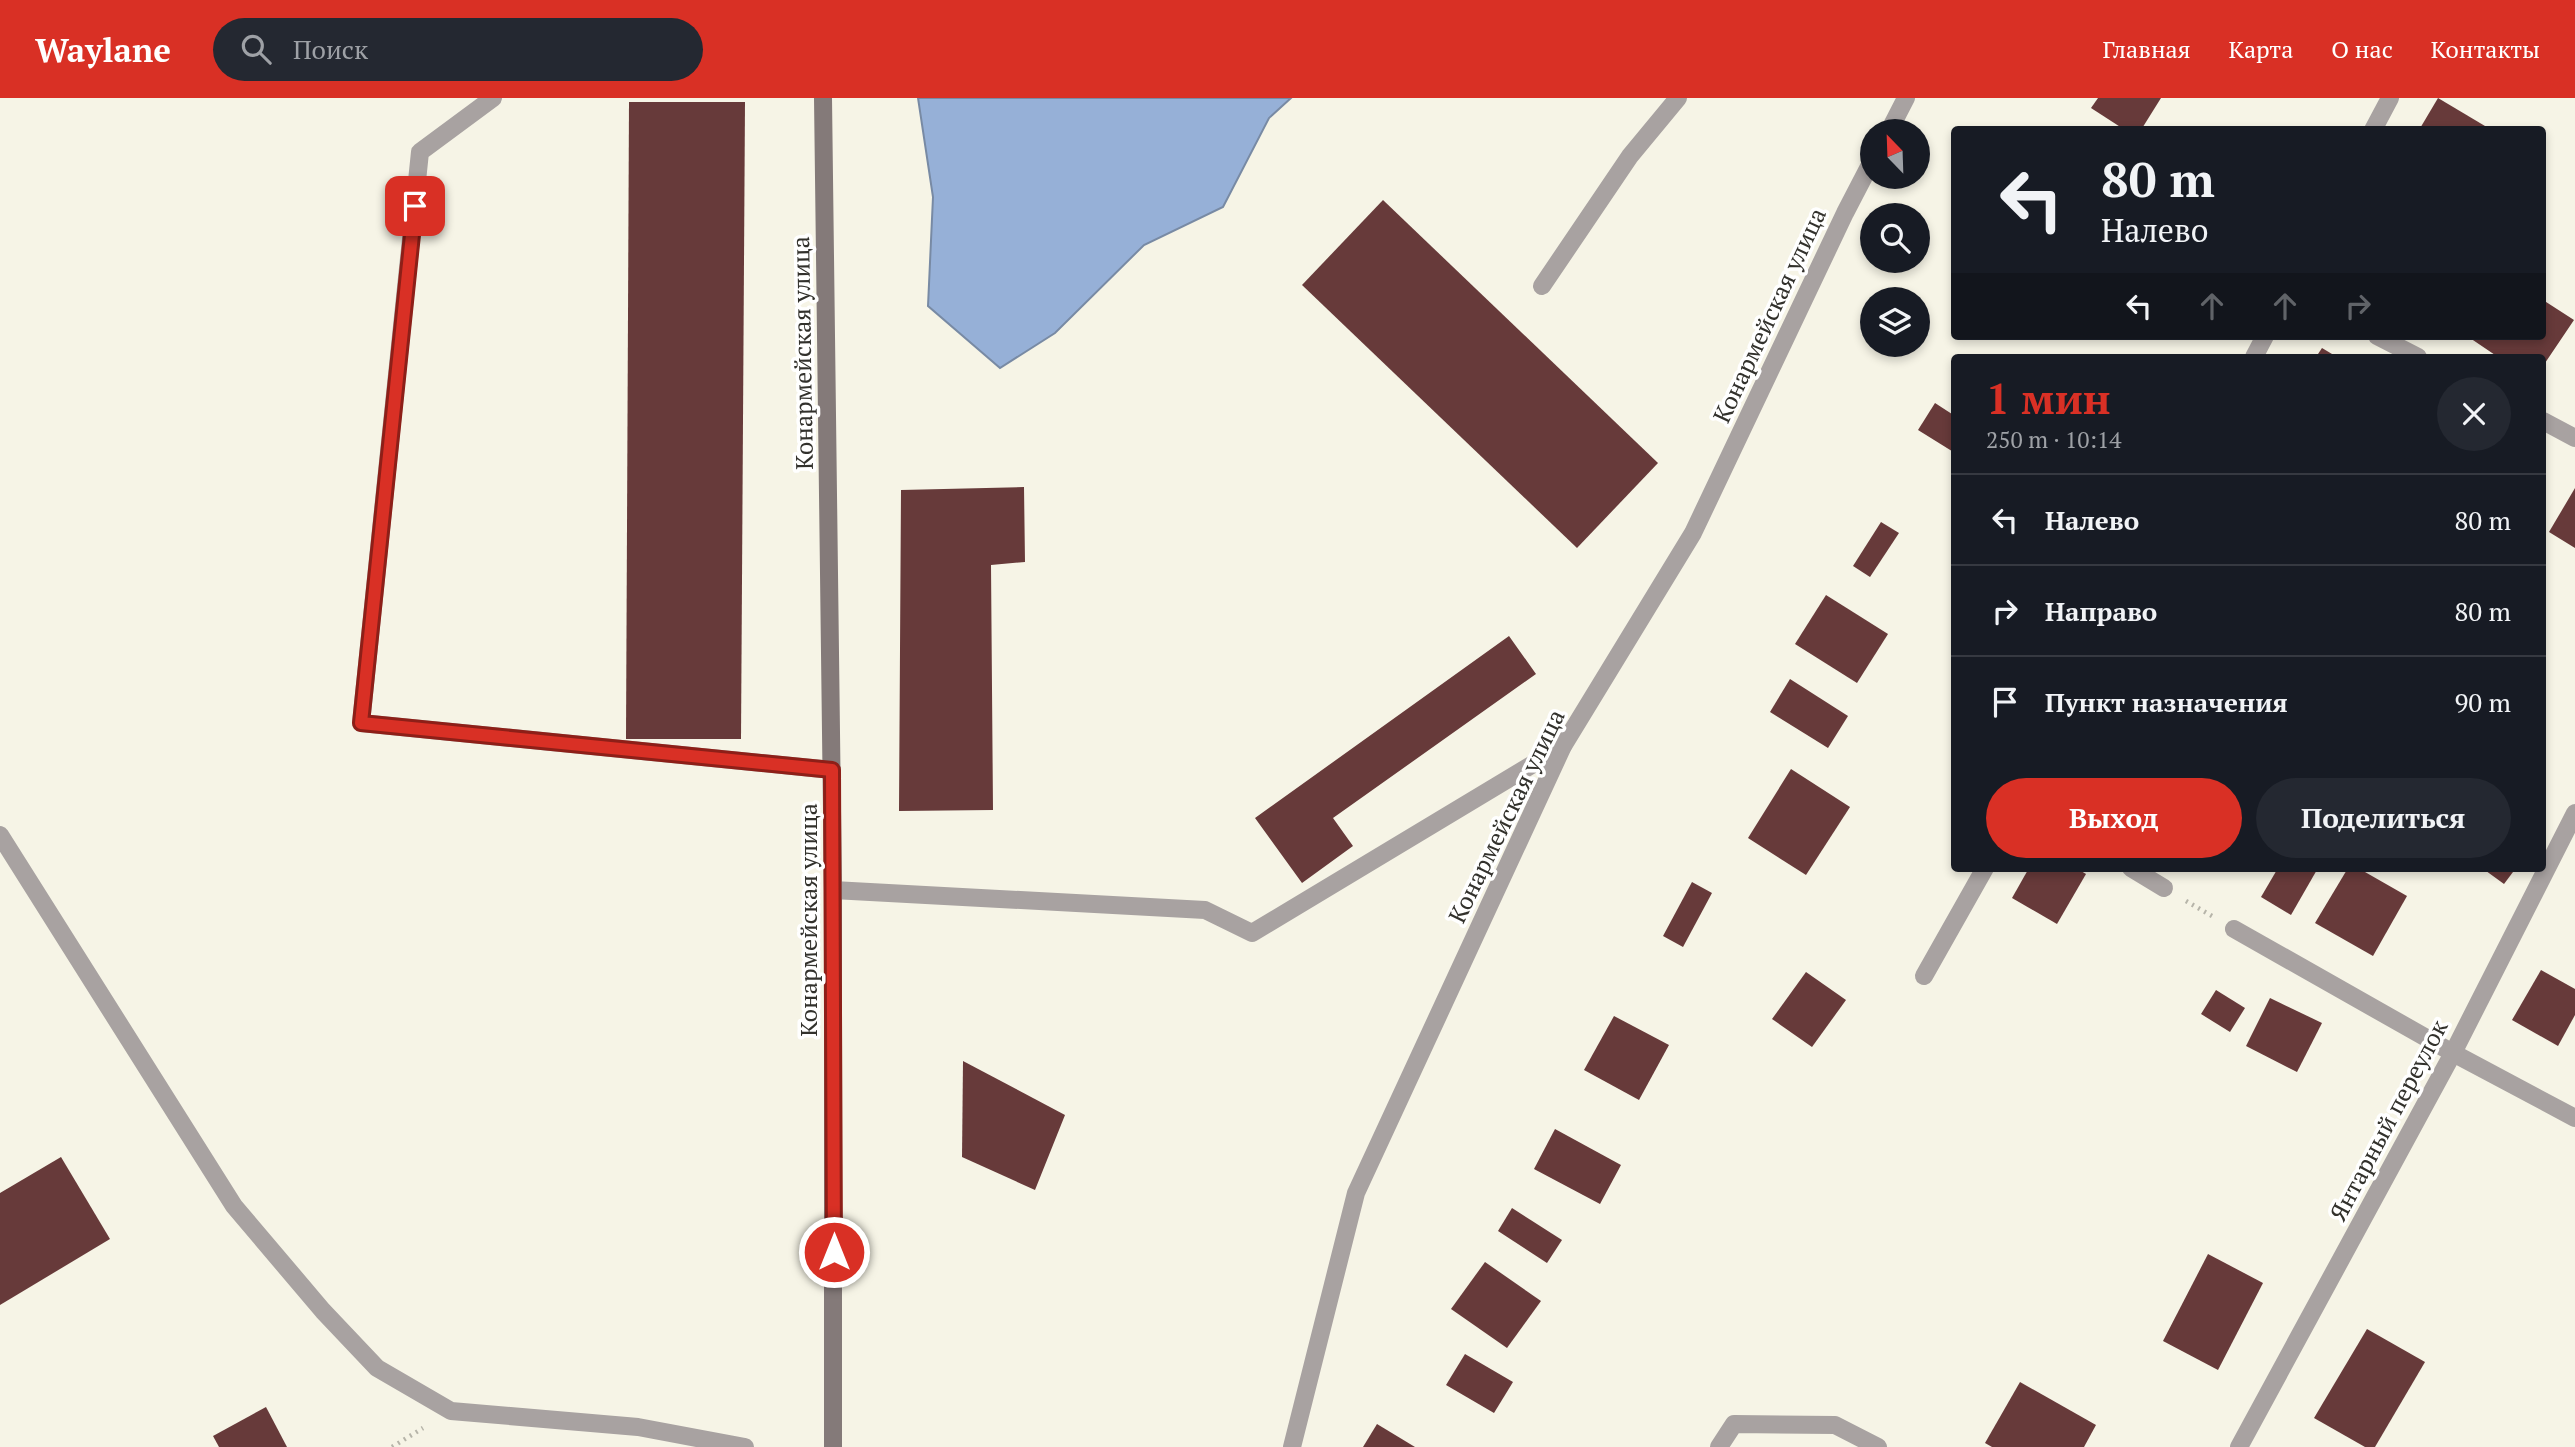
<!DOCTYPE html>
<html lang="ru">
<head>
<meta charset="utf-8">
<style>
  :root { --surface:#171b24; --page:#242831; --text:#f1f3f6; --muted:#9ea1a6; --line:#363941; --accent:#d93025 }
  body { margin:0; font-family:"PT Serif",serif; background:var(--page); color:var(--text); height:100vh; display:flex; flex-direction:column; font-size:26px; white-space:nowrap }
  * { box-sizing:border-box; margin:0 }
  p { font-size:23px; color:var(--muted) }
  .icon { flex:none; width:38px; height:38px; fill:none; stroke:currentColor; stroke-width:2; stroke-linecap:round; stroke-linejoin:round }
  .map { position:relative; flex:1; overflow:hidden }
  .details { position:absolute; left:1951px; top:256px; width:595px; height:518px; display:flex; flex-direction:column; background:var(--surface); border-radius:7px; box-shadow:0 4px 10px #0003 }
  .details>* { flex:none }
  .hud { position:absolute; left:1951px; top:28px; width:595px; height:214px; border-radius:7px; box-shadow:0 4px 10px #0003; background:#171b24; color:var(--text); overflow:hidden }
  .needle { width:46px; rotate:337deg }
  .fabs { position:absolute; left:1860px; top:21px; display:grid; gap:14px }
  .fabs a { display:grid; place-items:center; width:70px; height:70px; border-radius:50%; background:var(--surface); box-shadow:0 4px 10px #0003; font-size:35px }
  .pin { position:absolute; display:grid; place-items:center; width:60px; height:60px; color:#fff; margin:-30px; border-radius:14px; box-shadow:0 4px 10px #0006 }
  .me { position:absolute; width:77px; margin:-38px; rotate:0deg; stroke-linejoin:round; filter:drop-shadow(0 0 5px #0008) }
  .turn { display:flex; align-items:center; gap:24px; height:147px; padding:0 35px; font-size:32px }
  .turn .icon { width:91px; height:91px; stroke-width:2.5 }
  .turn b { display:block; font-size:49px; line-height:60px }
  .lanes { display:flex; align-items:center; height:66px; padding:0 35px; background:#0003; justify-content:center; gap:35px; direction:ltr }
  .lanes .off { opacity:.35 }
  .round { display:grid; place-items:center; flex:none; width:74px; height:74px; border-radius:37px; background:var(--page) }
  .summary { display:flex; align-items:center; justify-content:space-between; height:119px; padding:0 35px }
  h1 { font-size:42px; font-weight:700; line-height:52px; color:var(--accent) }
  .action { display:flex; gap:14px; margin-top:auto; padding:14px 35px }
  .action a { flex:1; height:80px; border-radius:42px; background:var(--accent); color:#fff; font-size:28px; font-weight:700; line-height:80px; text-align:center }
  .action a+a { background:var(--page); color:var(--text) }
  ul { padding:0; list-style:none }
  li { display:flex; align-items:center; gap:21px; height:91px; padding:0 35px; border-top:2px solid var(--line) }
  li div { flex:1 }
  li b { display:block; font-size:26px }
  li em { font-style:normal }
  header { display:flex; align-items:center; gap:42px; box-sizing:border-box; height:98px; padding:0 35px; background:var(--accent); color:#fff }
  header strong { font-size:33px }
  nav { display:flex; gap:38px; margin-inline-start:auto; font-size:24px }
  .search { width:490px; height:63px; background:var(--page); display:flex; align-items:center; gap:18px; box-sizing:border-box; padding:0 24px; border-radius:38px; color:var(--muted); font-size:26px }
  .map>svg:first-child { display:block }
  .water { fill:#96b0d7; stroke:#788aa4; stroke-width:2 }
  .building { fill:#673a3a }
  .lines { fill:none; stroke-linecap:round; stroke-linejoin:round }
  .path { stroke:#b6b4a9; stroke-width:4.5; stroke-dasharray:2 5; stroke-linecap:butt }
  .service { stroke:#a8a2a1; stroke-width:18 }
  .minor { stroke:#a8a2a1; stroke-width:18 }
  .secondary { stroke:#847a79; stroke-width:18 }
  .route-casing { stroke:#8d1f18; stroke-width:18 }
  .route { stroke:#d93025; stroke-width:12 }
  .labels { text-anchor:middle; dominant-baseline:central; stroke-width:7; stroke-linejoin:round; paint-order:stroke }
  .street-label { font-size:24px; fill:#32312c; stroke:#fff }
</style>
</head>
<body>
<header>
<strong>Waylane</strong>
<div class="search"><svg class="icon" aria-label="search" viewBox="0 0 24 24"><circle cx="10" cy="10" r="6"/><path d="M15 15l6 6"/></svg>Поиск</div>
<nav><a>Главная</a><a>Карта</a><a>О нас</a><a>Контакты</a></nav>
</header>
<div class="map">
<svg width="2575" height="1349" viewBox="0 0 2575 1349">
  <rect width="100%" height="100%" fill="#f6f4e6"/>
  <path class="water" d="M918,0h373l-22,20 -46,89 -79,38 -89,88 -55,35 -72,-62 5,-109z"/>
  <g class="building">
    <path d="M2098,0h63l-20,32h-16l-34,-22z"/>
    <path d="M2438,0l47,28 -2,4h-64z"/>
    <path d="M629,4h116l-4,637h-115z"/>
    <path d="M1383,102l275,263 -81,85 -275,-263z"/>
    <path d="M2543,202l31,20 -31,46v-9h-45l-31,-21h76z"/>
    <path d="M2322,250l15,9h-21z"/>
    <path d="M1935,305l20,13v37l-37,-23z"/>
    <path d="M1024,389l1,75 -34,3 2,245 -94,1 2,-321z"/>
    <path d="M2575,390v60l-26,-16z"/>
    <path d="M1881,424l18,11 -29,44 -17,-11z"/>
    <path d="M1826,497l62,39 -31,49 -62,-39z"/>
    <path d="M1509,538l27,38 -203,144 20,28 -51,37 -47,-65z"/>
    <path d="M1790,581l58,37 -20,32 -58,-36z"/>
    <path d="M1791,671l59,38 -44,68 -58,-37z"/>
    <path d="M2029,770h47l10,6 -29,50 -45,-26z"/>
    <path d="M2278,770h40l-27,47 -30,-18z"/>
    <path d="M2348,770h10l49,28 -34,60 -58,-33z"/>
    <path d="M2482,770h34l-12,16z"/>
    <path d="M1692,784l20,11 -29,54 -20,-11z"/>
    <path d="M2541,872l34,19v26l-17,31 -46,-26z"/>
    <path d="M1806,874l40,28 -34,47 -40,-28z"/>
    <path d="M2216,892l29,18 -15,24 -29,-18z"/>
    <path d="M2270,900l52,25 -25,49 -51,-26z"/>
    <path d="M1614,918l55,29 -30,55 -55,-30z"/>
    <path d="M963,963l102,54 -30,75 -73,-33z"/>
    <path d="M1555,1031l66,36 -21,39 -66,-35z"/>
    <path d="M61,1059l49,82 -110,66v-112z"/>
    <path d="M1512,1110l50,32 -15,23 -49,-32z"/>
    <path d="M2208,1156l55,29 -45,87 -55,-29z"/>
    <path d="M1485,1164l56,39 -34,47 -56,-39z"/>
    <path d="M2367,1231l58,33 -50,85h-10l-51,-29z"/>
    <path d="M1465,1256l48,28 -19,31 -48,-28z"/>
    <path d="M2020,1284l76,43 -12,22h-92l-7,-4z"/>
    <path d="M266,1309l21,40h-68l-6,-11z"/>
    <path d="M1377,1326l38,23h-52z"/>
  </g>
  <g class="lines">
    <g class="path">
      <path d="M2186,803l26,15"/>
      <path d="M392,1349l31,-19"/>
    </g>
    <g class="service">
      <path d="M493,0l-73,54 -59,571 471,47"/>
      <path d="M1542,188l88,-130 48,-58"/>
      <path d="M2377,238l41,21"/>
      <path d="M2543,323l32,17"/>
      <path d="M2131,770l33,20"/>
      <path d="M833,792l372,20 47,23 311,-187"/>
    </g>
    <g class="minor">
      <path d="M2373,32l17,-32"/>
      <path d="M1889,33l17,-33"/>
      <path d="M2254,259l11,-21"/>
      <path d="M0,737l234,371 89,105 54,57 74,43 187,16 107,20"/>
      <path d="M2234,831l219,124 122,65"/>
      <path d="M1924,878l61,-108"/>
      <path d="M1292,1349l64,-254 207,-447 130,-213 152,-320 27,-52"/>
      <path d="M1719,1349l15,-23 101,1 43,22"/>
      <path d="M2239,1349l214,-394 122,-240"/>
    </g>
    <path class="secondary" d="M823,0l10,792v557"/>
  </g>
  <g class="lines">
    <g class="route-casing">
      <path id="route" d="M415,108l-54,517 471,47 2,482"/>
    </g>
    <use href="#route" class="route"/>
  </g>
  <g class="labels">
    <g class="street-label">
      <text transform="translate(1769 217) rotate(-65)">Конармейская улица</text>
      <text transform="translate(802 255) rotate(-91)">Конармейская улица</text>
      <text transform="translate(1506 718) rotate(-64)">Конармейская улица</text>
      <text transform="translate(808 822) rotate(-90)">Конармейская улица</text>
      <text transform="translate(2388 1022) rotate(-62)">Янтарный переулок</text>
    </g>
  </g>
</svg>
<div class="fabs">
<a><svg class="needle" viewBox="-14 -14 28 28"><path d="M0-13l5 13h-10z" fill="#e53935"/><path d="M0 13l5-13h-10z" fill="#9ea1a6"/></svg></a>
<a><svg class="icon" aria-label="search" viewBox="0 0 24 24"><circle cx="10" cy="10" r="6"/><path d="M15 15l6 6"/></svg></a>
<a><svg class="icon" aria-label="layers" viewBox="0 0 24 24"><path d="M12 4l9 5-9 5-9-5zM3 14l9 5 9-5"/></svg></a>
</div>
<div class="pin" style="left:415px;top:108px;background:#d93025"><svg class="icon" aria-label="arrive" viewBox="0 0 24 24"><path d="M6 21V4h12l-3 4 3 4H6"/></svg></div>
<svg class="me" style="left:834px;top:1154px" viewBox="-20 -20 40 40"><circle r="17" fill="#d93025" stroke="#fff" stroke-width="3"/><path d="M0-11L8 9 0 5-8 9z" fill="#fff"/></svg>
<div class="hud">
<div class="turn"><svg class="icon" aria-label="left" viewBox="0 0 24 24"><path d="M17 20v-9H6M10 6l-5 5 5 5"/></svg><div><b>80 m</b>Налево</div></div>
<div class="lanes"><svg class="icon" aria-label="left" viewBox="0 0 24 24"><path d="M17 20v-9H6M10 6l-5 5 5 5"/></svg><svg class="icon off" aria-label="ahead" viewBox="0 0 24 24"><path d="M12 20V5M6 11l6-6 6 6"/></svg><svg class="icon off" aria-label="ahead" viewBox="0 0 24 24"><path d="M12 20V5M6 11l6-6 6 6"/></svg><svg class="icon off" aria-label="right" viewBox="0 0 24 24"><path d="M7 20v-9h11M14 6l5 5-5 5"/></svg></div>
</div>
<section class="details">
<div class="summary"><div><h1>1 мин</h1><p>250 m · 10:14</p></div><a class="round"><svg class="icon" aria-label="close" viewBox="0 0 24 24"><path d="M6 6l12 12M18 6L6 18"/></svg></a></div>
<ul>
<li><svg class="icon" aria-label="left" viewBox="0 0 24 24"><path d="M17 20v-9H6M10 6l-5 5 5 5"/></svg><div><b>Налево</b></div><em>80 m</em></li>
<li><svg class="icon" aria-label="right" viewBox="0 0 24 24"><path d="M7 20v-9h11M14 6l5 5-5 5"/></svg><div><b>Направо</b></div><em>80 m</em></li>
<li><svg class="icon" aria-label="arrive" viewBox="0 0 24 24"><path d="M6 21V4h12l-3 4 3 4H6"/></svg><div><b>Пункт назначения</b></div><em>90 m</em></li>
</ul>
<div class="action"><a>Выход</a><a>Поделиться</a></div>
</section>
</div>
</body>
</html>
